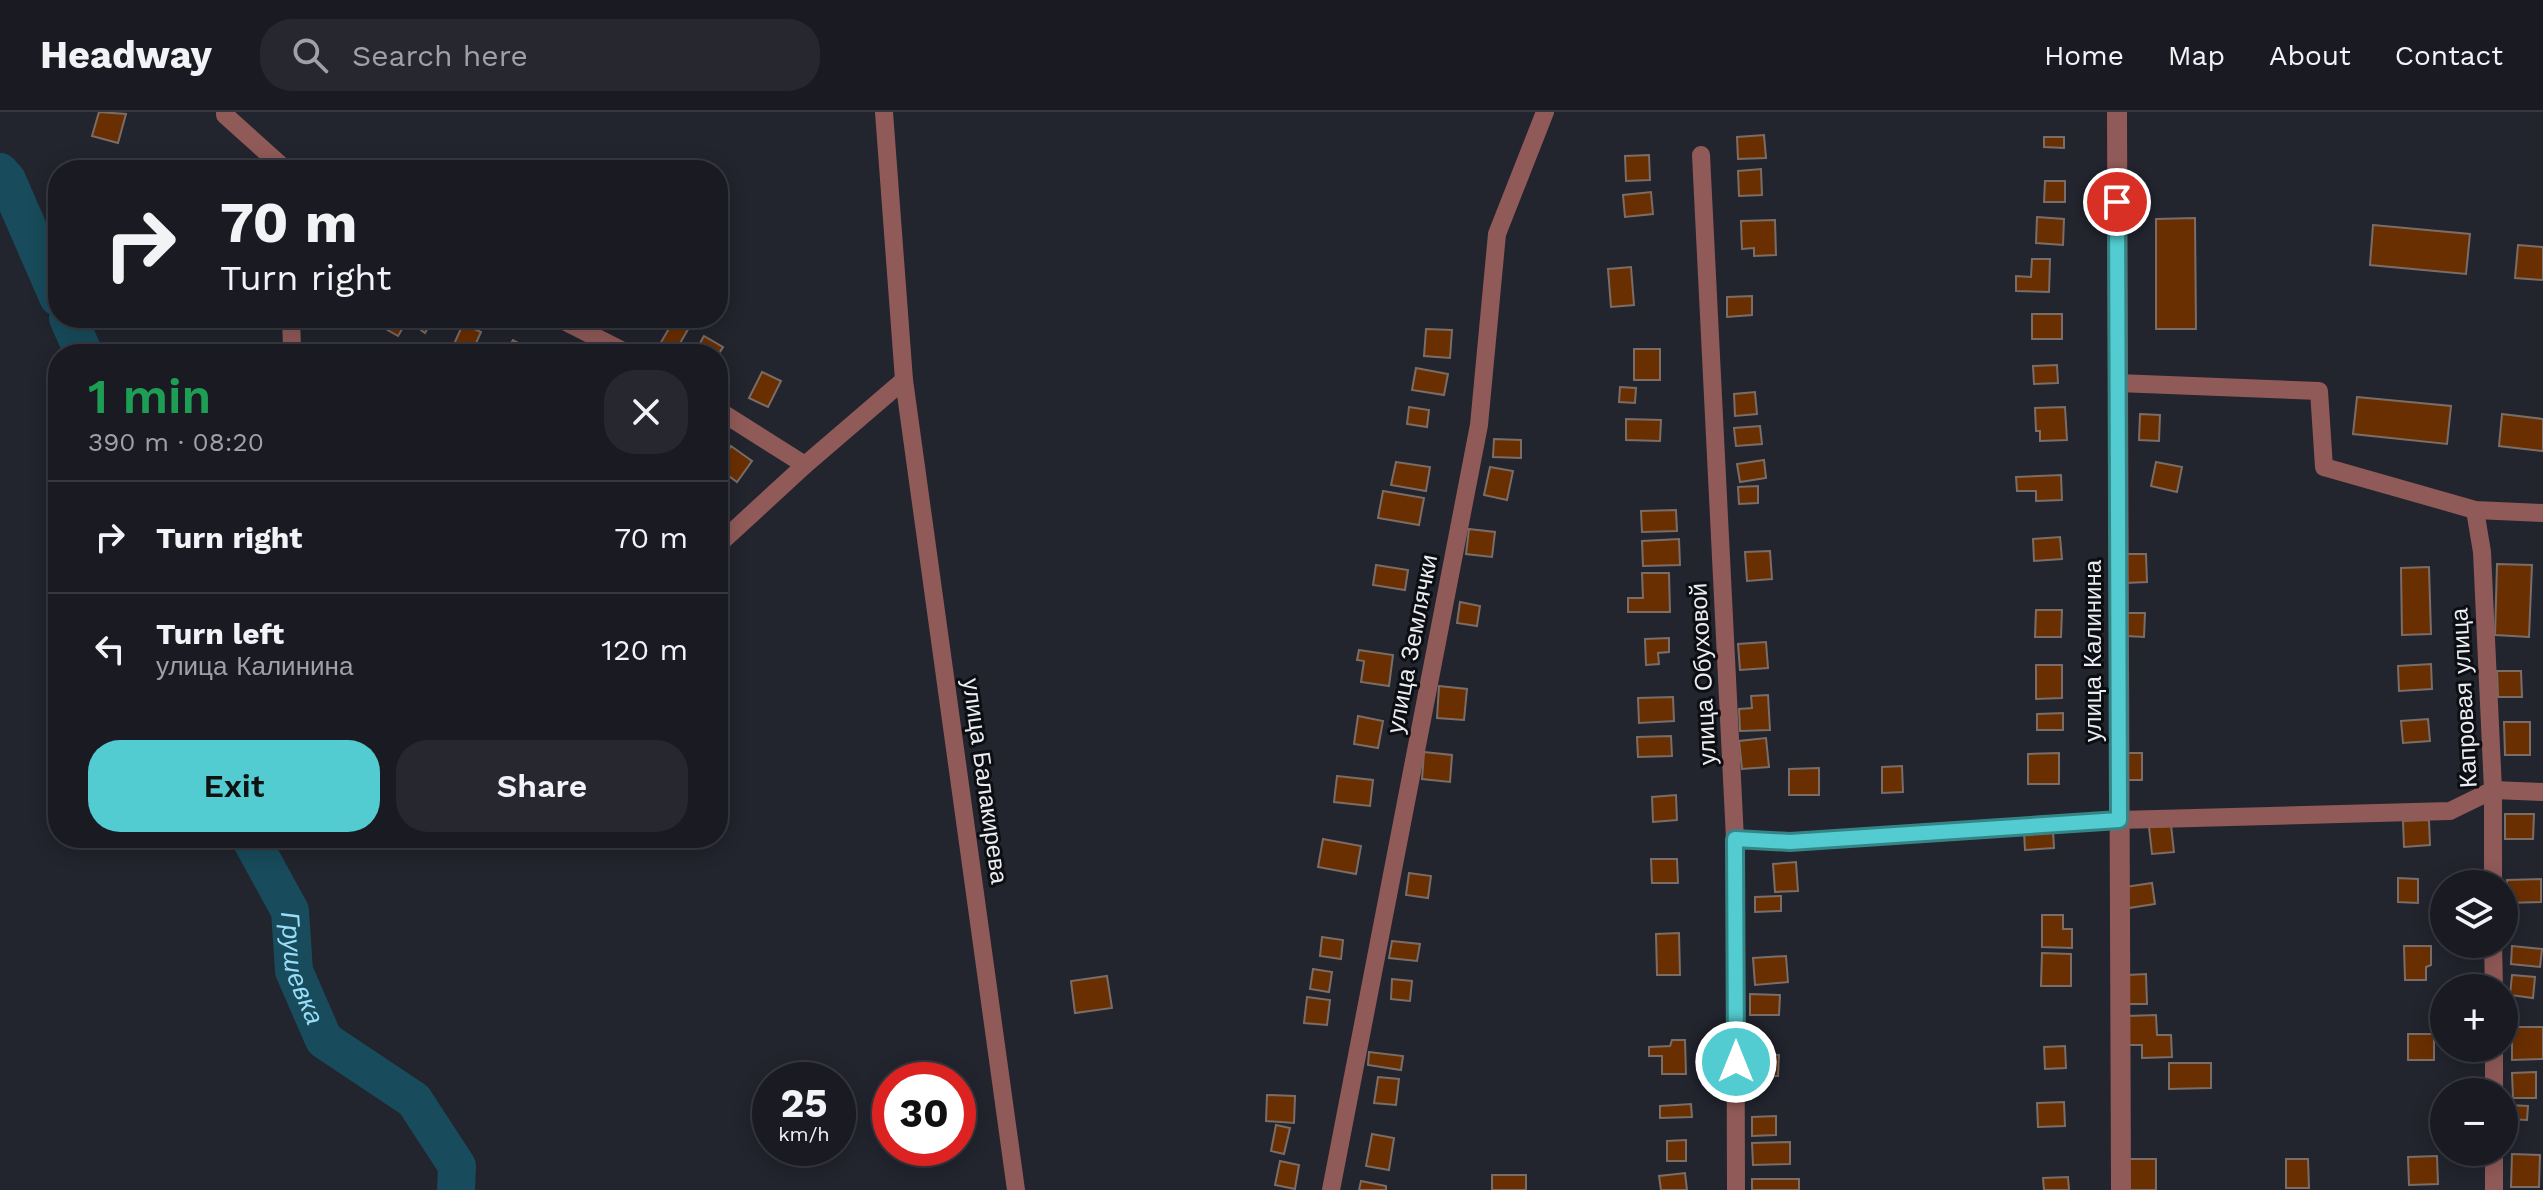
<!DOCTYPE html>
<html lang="en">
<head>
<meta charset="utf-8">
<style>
  :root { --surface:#1a1b22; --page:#27282f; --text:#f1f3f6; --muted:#9fa1a5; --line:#383940; --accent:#52ccd0 }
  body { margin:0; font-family:"Work Sans",sans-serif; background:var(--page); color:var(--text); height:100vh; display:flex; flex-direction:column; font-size:30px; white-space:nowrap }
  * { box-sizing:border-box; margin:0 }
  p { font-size:26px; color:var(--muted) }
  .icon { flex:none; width:44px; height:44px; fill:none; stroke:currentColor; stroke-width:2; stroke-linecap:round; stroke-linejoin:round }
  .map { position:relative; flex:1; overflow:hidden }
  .sheet { position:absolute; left:48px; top:232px; width:680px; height:504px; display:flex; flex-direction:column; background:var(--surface); border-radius:32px; box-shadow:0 4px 20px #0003,0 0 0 2px var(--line) }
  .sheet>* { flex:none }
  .hud { position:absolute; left:48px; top:48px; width:680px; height:168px; border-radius:32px; box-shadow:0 4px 20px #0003,0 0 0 2px var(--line); background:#1a1b22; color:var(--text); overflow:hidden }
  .controls { position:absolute; left:2430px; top:758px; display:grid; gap:16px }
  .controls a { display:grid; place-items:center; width:88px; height:88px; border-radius:50%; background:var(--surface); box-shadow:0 4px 20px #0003,0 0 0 2px var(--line); font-size:40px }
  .speed { position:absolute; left:752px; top:950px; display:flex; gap:16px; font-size:40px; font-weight:700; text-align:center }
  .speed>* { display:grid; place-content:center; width:104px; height:104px; border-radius:50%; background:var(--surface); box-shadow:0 4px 20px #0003,0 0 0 2px var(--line); line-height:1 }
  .speed small { font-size:20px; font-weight:400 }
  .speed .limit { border:12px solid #d22; background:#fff; color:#111 }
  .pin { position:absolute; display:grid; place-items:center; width:68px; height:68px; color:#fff; margin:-34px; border:4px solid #fff; border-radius:50%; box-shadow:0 2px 8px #0007 }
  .me { position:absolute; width:88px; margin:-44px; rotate:0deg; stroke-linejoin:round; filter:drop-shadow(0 0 6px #0008) }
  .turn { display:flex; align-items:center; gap:28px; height:168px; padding:0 40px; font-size:36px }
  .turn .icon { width:104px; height:104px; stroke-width:2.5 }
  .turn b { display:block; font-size:56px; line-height:68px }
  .round { display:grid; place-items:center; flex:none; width:84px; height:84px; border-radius:32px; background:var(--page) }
  .head { display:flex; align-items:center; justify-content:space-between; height:136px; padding:0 40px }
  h1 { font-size:48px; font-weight:600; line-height:60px; color:#1e9e55 }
  .action { display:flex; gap:16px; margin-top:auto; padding:16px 40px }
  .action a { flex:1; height:92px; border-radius:32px; background:var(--accent); color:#111; font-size:32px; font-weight:600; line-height:92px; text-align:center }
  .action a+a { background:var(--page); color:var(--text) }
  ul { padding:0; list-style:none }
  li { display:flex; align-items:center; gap:24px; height:112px; padding:0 40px; border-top:2px solid var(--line) }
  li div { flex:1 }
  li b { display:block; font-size:30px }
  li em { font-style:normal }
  header { display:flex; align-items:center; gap:48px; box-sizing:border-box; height:112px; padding:0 40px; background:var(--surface); border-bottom:2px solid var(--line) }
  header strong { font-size:38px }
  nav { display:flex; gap:44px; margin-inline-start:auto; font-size:28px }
  .search { width:560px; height:72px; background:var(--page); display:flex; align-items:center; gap:20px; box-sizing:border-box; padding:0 28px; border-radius:32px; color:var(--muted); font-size:30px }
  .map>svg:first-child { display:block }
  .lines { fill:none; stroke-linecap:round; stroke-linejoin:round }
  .river { stroke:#184b5b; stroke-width:38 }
  .building { fill:#6a2f00; stroke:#7a6d67; stroke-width:2 }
  .minor { stroke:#905a58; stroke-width:18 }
  .tertiary { stroke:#905a58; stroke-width:20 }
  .route-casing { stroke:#358587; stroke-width:20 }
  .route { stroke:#52ccd0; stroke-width:14 }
  .labels { text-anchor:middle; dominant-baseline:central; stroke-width:6; stroke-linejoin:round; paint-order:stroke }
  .street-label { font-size:24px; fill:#eaecf2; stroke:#0c0e12 }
  .water-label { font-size:26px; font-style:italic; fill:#99def8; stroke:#0c0e12 }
</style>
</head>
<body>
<header>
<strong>Headway</strong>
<div class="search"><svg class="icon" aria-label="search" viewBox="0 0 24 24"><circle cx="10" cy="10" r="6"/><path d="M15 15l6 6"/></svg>Search here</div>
<nav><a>Home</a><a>Map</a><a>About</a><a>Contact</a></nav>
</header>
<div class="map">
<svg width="2543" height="1078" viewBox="0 0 2543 1078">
  <rect width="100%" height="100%" fill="#22242e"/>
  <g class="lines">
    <g class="river">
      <path d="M0,60l7,8 51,117"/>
      <path d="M68,206l16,36"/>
      <path id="s1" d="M250,726l40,73 4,60 30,69 90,60 43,66 -1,24"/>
    </g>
  </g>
  <g class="building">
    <path d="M99,0l27,2 -8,29 -26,-7z"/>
    <path d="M1764,23l2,23 -28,1 -1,-22z"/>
    <path d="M2044,25h20v11l-20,-1z"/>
    <path d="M1649,43l1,25 -24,1 -1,-25z"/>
    <path d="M197,49l37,6v3h-38z"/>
    <path d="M1761,57l1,26 -23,1 -1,-25z"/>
    <path d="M2045,69h20v21h-21z"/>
    <path d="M1651,80l2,22 -28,3 -2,-22z"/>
    <path d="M2037,105l27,2 -1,26 -27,-2z"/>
    <path d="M2195,106l1,111h-40v-110z"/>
    <path d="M1775,108l1,35 -22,1v-8l-12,1 -1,-28z"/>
    <path d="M2373,113l97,9 -4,40 -96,-9z"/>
    <path d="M2518,133l25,2v33l-28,-2z"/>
    <path d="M2032,147h18l-1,33 -33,-1v-15l15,1z"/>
    <path d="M1631,155l3,38 -23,2 -3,-38z"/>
    <path d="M1752,184v19l-25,2v-20z"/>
    <rect x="2032" y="202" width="30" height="25"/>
    <path d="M381,206h28l-11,18 -21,-12z"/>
    <path d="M418,206h16l-9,15 -11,-8z"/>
    <path d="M675,206l15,8 -15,26 -15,-8z"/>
    <path d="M463,212l18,8 -9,20 -18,-8z"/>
    <path d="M1426,217l26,1 -2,28 -26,-2z"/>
    <path d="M704,224l19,11 -5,8 -24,-1z"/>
    <path d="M513,228l23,13 -1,1h-30z"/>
    <rect x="1634" y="237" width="26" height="31"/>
    <path d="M2057,253l1,18 -24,1 -1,-18z"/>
    <path d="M1416,256l32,6 -4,21 -32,-5z"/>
    <path d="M762,260l19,9 -13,26 -19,-9z"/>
    <path d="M1620,275l16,1 -1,15 -16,-1z"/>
    <path d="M1755,280l2,22 -22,2 -1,-22z"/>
    <path d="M2357,285l94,9 -4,38 -94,-10z"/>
    <path d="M1409,295l20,3 -2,17 -20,-3z"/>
    <path d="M2065,295l2,33 -27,1v-10h-4l-1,-23z"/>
    <path d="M2140,302l20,1 -1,26 -20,-1z"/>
    <path d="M2502,302l41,5v32l-44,-5z"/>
    <path d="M1626,307l35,1 -1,21 -34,-1z"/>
    <path d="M1760,314l2,18 -26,2 -2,-18z"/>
    <path d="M1494,327l27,1v18l-28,-1z"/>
    <path d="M731,334l21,15 -15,21 -19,-14z"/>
    <path d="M1764,348l2,18 -26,4 -3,-18z"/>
    <path d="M1396,350l34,5 -4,24 -35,-6z"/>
    <path d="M2156,350l26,5 -5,25 -26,-6z"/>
    <path d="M1490,355l23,4 -6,29 -23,-5z"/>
    <path d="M2061,363l1,25 -26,1v-10h-19l-1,-14z"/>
    <path d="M1758,374v17l-19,1 -1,-17z"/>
    <path d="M1383,379l41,7 -5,27 -41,-7z"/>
    <path d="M1676,398l1,21 -35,1 -1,-21z"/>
    <path d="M1469,417l26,3 -3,25 -26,-3z"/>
    <path d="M2060,425l2,22 -28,2 -1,-22z"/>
    <path d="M1679,427l1,26 -37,1 -1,-25z"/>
    <path d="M1770,439l2,28 -25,2 -2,-29z"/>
    <path d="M2125,442h21l1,28 -21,1z"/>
    <path d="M2497,452l35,1 -3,72 -34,-2z"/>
    <path d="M1376,453l32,5 -3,20 -32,-5z"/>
    <path d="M2429,455l2,67 -29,1 -1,-67z"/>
    <path d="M1642,461h27l1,39h-42v-14h15z"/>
    <path d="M1460,490l20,4 -3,20 -20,-3z"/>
    <path d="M2036,498h26l-1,27h-26z"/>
    <path d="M2127,501h18l-1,24 -18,-1z"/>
    <path d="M1669,526v14l-11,1 1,11 -13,1 -1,-26z"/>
    <path d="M1766,530l2,26 -28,2 -2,-26z"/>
    <path d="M1359,538l34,5 -4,31 -28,-4 3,-21 -7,-1z"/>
    <path d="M2431,552l1,25 -33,2 -1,-25z"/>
    <path d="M2036,553h26v33l-26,1z"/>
    <path d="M2497,559h24l1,26h-24z"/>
    <path d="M1439,574l28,3 -3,31 -27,-2z"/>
    <path d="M1768,583l2,35 -30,1 -1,-22 13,-1 -1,-12z"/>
    <path d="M1673,585l1,24 -35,2 -1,-25z"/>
    <path d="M2063,601v17h-26v-16z"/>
    <path d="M1358,604l25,5 -5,27 -24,-4z"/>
    <path d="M2428,607l2,22 -27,2 -2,-22z"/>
    <path d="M2504,610h26v33h-25z"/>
    <path d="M1671,624l1,20 -34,1 -1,-20z"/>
    <path d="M1766,626l3,29 -27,2 -3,-28z"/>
    <path d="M1424,640l28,3 -2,27 -28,-3z"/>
    <path d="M2059,641v31h-31v-30z"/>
    <rect x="2125" y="641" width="17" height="27"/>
    <path d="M1902,654l1,26 -21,1v-26z"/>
    <path d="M1819,656v27h-30v-26z"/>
    <path d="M1337,664l36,4 -3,26 -36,-4z"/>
    <path d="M1676,683l1,25 -24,2 -1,-25z"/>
    <path d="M2505,702h29l-1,25h-28z"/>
    <path d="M2429,708l1,25 -26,2 -1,-26z"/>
    <path d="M2171,713l3,27 -22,2 -3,-27z"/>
    <path d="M2053,718l1,18 -29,2 -1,-18z"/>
    <path d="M1323,727l38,7 -5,28 -38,-7z"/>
    <path d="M1651,747h26l1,24h-26z"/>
    <path d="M1796,750l2,29 -23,1 -2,-28z"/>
    <path d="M1409,761l22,3 -3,22 -22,-3z"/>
    <path d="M2398,766l20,1v24l-20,-1z"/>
    <path d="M2541,767v23l-34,1v-23z"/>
    <path d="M2152,771l3,21 -26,4 -4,-21z"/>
    <path d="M1781,784v15l-26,1v-15z"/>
    <path d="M2042,803h21v14h9v19l-30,-1z"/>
    <path d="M1679,821l1,42h-23l-1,-41z"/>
    <path d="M1322,825l21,3 -2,19 -21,-3z"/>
    <path d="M1392,829l28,3 -3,17 -28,-3z"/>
    <path d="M2404,834h27v19l-5,2v13h-21z"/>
    <path d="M2512,834l30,3 -2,18 -29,-3z"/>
    <path d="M2042,841l29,1v32h-30z"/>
    <path d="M1786,844l2,26 -33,3 -2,-27z"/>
    <path d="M1313,857l19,3 -3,20 -19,-3z"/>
    <path d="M2146,862l1,30h-19l-1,-29z"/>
    <path d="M2512,863l23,2 -2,21 -23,-3z"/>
    <path d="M1107,864l5,32 -37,5 -4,-32z"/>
    <path d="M1392,867l20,2 -2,20 -19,-2z"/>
    <path d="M1750,882l30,1 -1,20h-29z"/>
    <path d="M1307,885l23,3 -3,25 -23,-2z"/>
    <path d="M2433,896h11v16l-12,-1z"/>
    <path d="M2156,903l1,20h14l1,22 -30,1v-13h-15l-1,-29z"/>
    <path d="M2512,915h31v32l-31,1z"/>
    <rect x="2408" y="922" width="26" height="26"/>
    <path d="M1672,928h13l1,34h-24v-18h-13v-9l21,-1z"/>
    <path d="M2065,934l1,22 -21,1 -1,-22z"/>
    <path d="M1369,940l34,4 -2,14 -33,-5z"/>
    <path d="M1752,942l27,1 -1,21h-26z"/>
    <path d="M2169,951h42v25l-42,1z"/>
    <path d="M2536,960v26h-23l-1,-25z"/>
    <path d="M1378,965l21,2 -3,26 -22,-2z"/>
    <path d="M1267,983l28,1 -1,27 -28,-2z"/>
    <path d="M2064,990l1,24 -27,1 -1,-24z"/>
    <path d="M1691,992l1,13 -32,1v-12z"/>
    <path d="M2509,993l19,1 -1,14 -19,-1z"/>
    <path d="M1776,1004v19l-24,1v-19z"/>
    <path d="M1276,1013l14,3 -6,26 -13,-3z"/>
    <path d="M1372,1022l22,4 -5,32 -23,-4z"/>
    <path d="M1686,1028v21h-19v-20z"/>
    <path d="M1790,1030v22l-37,1 -1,-22z"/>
    <path d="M2512,1042l28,1 -1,32h-28z"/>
    <path d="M2437,1044l1,28 -29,1 -1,-28z"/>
    <rect x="2127" y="1047" width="29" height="31"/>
    <path d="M2286,1047h22l1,29h-23z"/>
    <path d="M1280,1049l19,4 -4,24 -20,-4z"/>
    <path d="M1685,1061l2,17h-26l-2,-14z"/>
    <rect x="1492" y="1063" width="34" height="15"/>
    <path d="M2068,1065l1,13h-25l-1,-12z"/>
    <rect x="1752" y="1067" width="47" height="11"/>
    <path d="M1361,1069l25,5v4h-27z"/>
  </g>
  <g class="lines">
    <g class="minor">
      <path d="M225,0v3l61,55"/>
      <path d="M884,0l20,268 112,810"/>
      <path d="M1701,43l34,684 1,351"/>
      <path d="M291,206l1,30 7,6"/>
      <path d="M558,206l71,36"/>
      <path d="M2118,271l201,8 5,76 151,43 68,3"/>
      <path d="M718,298l87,55 99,-85"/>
      <path d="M2475,398l7,42 11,238v94"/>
      <path d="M718,433l87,-80"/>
      <path d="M1735,727l55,3 329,-22 331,-9 43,-21 50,2"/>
      <path d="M2493,832l1,44"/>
      <path d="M2494,936v44"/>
      <path d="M2494,1040v38"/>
      <path d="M1331,1078l148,-765 18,-191 48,-122"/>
    </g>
    <path class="tertiary" d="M2117,0l4,1078"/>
  </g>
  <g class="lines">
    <g class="route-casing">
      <path id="route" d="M1736,950l-1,-223 55,3 329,-22 -2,-618"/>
    </g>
    <use href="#route" class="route"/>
  </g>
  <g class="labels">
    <g class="street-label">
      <text transform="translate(1412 532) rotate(-79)">улица Землячки</text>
      <text transform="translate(2093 539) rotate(-90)">улица Калинина</text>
      <text transform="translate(1703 562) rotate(-93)">улица Обуховой</text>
      <text transform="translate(2464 586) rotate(-93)">Капровая улица</text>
      <text transform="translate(985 669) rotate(82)">улица Балакирева</text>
    </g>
    <g class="water-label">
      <text stroke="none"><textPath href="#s1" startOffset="142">Грушевка</textPath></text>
    </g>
  </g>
</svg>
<div class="controls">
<a><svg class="icon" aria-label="layers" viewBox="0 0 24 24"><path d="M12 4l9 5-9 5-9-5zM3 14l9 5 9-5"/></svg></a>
<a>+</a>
<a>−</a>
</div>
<div class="speed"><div>25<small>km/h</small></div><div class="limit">30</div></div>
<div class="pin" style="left:2117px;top:90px;background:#d93025"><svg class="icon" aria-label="arrive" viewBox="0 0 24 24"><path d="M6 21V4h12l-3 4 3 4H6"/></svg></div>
<svg class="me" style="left:1736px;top:950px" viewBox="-20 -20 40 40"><circle r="17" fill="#52ccd0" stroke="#fff" stroke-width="3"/><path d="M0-11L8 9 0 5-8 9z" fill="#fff"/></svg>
<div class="hud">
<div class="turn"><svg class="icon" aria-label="right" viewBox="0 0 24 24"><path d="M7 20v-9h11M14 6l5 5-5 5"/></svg><div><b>70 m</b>Turn right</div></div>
</div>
<section class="sheet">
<div class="head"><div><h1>1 min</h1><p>390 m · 08:20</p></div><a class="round"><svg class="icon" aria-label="close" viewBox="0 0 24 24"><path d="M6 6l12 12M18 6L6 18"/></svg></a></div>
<ul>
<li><svg class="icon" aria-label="right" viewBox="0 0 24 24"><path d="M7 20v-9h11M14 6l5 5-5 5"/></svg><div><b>Turn right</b></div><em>70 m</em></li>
<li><svg class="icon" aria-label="left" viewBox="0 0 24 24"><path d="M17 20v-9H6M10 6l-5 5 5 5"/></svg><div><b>Turn left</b><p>улица Калинина</p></div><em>120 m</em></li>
</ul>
<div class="action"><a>Exit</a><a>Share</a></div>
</section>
</div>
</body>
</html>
